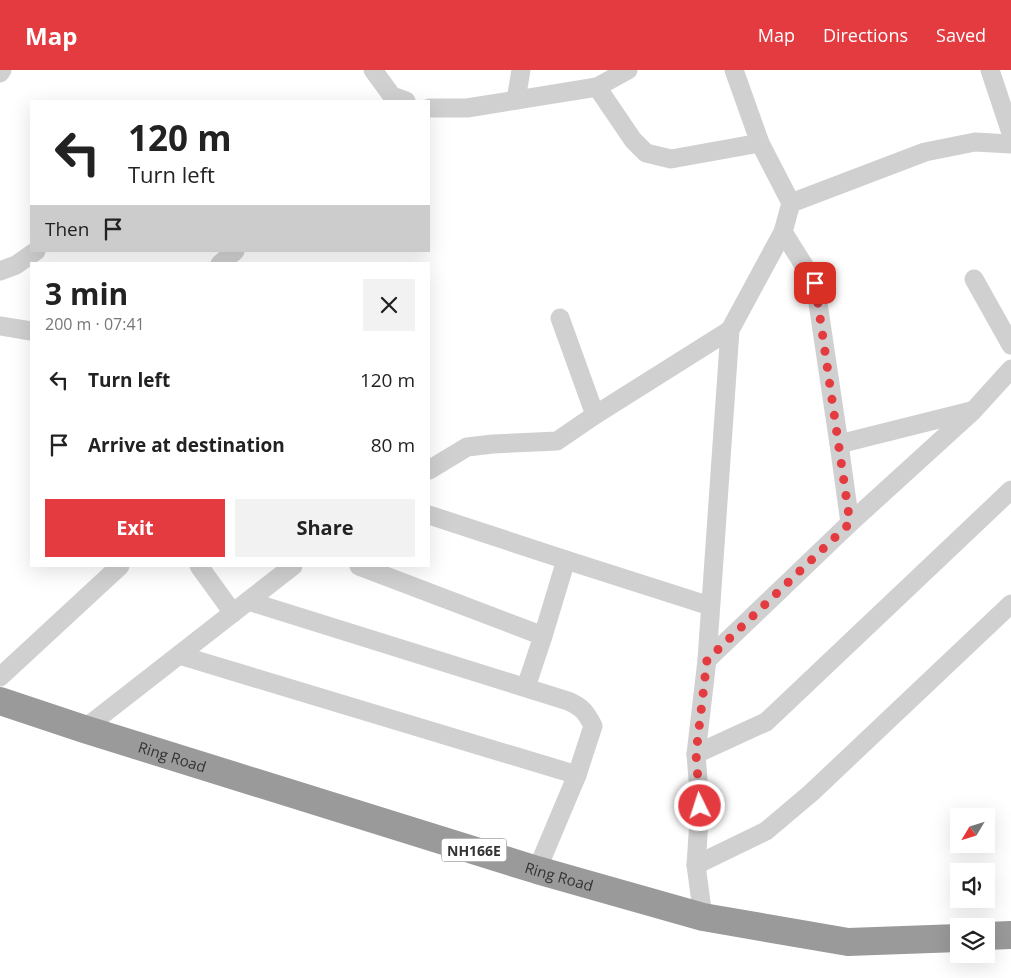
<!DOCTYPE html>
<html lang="en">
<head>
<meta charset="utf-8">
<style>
  :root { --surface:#fff; --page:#f2f2f2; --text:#222; --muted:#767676; --accent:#e43b40 }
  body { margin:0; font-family:"Open Sans",sans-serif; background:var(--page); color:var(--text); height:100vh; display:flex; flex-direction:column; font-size:19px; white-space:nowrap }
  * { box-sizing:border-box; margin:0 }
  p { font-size:16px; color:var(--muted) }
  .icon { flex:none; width:28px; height:28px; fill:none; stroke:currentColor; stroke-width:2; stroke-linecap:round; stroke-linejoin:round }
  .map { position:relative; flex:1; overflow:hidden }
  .panel { position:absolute; left:30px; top:192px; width:400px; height:305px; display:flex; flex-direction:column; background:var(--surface); border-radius:0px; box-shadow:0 5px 20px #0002 }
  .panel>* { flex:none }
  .guide { position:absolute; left:30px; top:30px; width:400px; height:152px; border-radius:0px; box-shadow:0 5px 20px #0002; background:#fff; color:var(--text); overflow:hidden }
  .needle { width:32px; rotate:232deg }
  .controls { position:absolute; left:950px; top:738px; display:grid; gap:10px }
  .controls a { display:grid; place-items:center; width:45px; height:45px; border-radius:0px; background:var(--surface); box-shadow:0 5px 20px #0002; font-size:25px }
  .pin { position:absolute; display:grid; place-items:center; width:42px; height:42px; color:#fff; margin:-21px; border-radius:10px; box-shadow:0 2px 8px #0006 }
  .me { position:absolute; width:55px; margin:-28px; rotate:356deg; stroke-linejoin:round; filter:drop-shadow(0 0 4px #0008) }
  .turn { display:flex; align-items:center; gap:18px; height:105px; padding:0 15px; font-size:22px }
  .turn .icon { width:65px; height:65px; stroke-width:2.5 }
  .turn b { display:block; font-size:35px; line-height:42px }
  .then { display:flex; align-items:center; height:48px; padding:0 15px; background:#0003; gap:10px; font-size:19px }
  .round { display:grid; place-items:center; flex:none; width:52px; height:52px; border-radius:0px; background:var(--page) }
  .overview { display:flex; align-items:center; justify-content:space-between; height:85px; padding:0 15px }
  h1 { font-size:30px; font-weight:700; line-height:38px }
  .primary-button { display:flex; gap:10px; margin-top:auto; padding:10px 15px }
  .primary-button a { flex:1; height:58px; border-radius:0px; background:var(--accent); color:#fff; font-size:20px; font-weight:700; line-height:58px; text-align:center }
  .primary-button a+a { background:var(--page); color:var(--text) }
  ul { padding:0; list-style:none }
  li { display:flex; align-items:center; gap:15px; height:65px; padding:0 15px }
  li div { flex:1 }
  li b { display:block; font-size:19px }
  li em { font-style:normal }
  header { display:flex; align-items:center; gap:30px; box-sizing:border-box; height:70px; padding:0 25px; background:var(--accent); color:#fff }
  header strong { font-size:24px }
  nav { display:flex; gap:28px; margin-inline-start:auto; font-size:18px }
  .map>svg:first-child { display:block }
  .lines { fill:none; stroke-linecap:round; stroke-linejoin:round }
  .minor { stroke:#d0d0d0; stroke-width:19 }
  .highway { stroke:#9a9a9a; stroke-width:28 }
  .route { stroke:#e43b40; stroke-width:9; stroke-dasharray:0 16.2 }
  .labels { text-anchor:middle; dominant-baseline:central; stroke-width:5; stroke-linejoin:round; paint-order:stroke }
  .shield { fill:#fff; stroke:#707070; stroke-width:1 }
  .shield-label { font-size:14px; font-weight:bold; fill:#333 }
  .street-label { font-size:15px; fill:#333; stroke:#fff }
</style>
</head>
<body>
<header>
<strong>Map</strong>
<nav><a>Map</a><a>Directions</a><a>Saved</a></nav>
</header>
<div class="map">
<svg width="1011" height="908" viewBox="0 0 1011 908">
  <rect width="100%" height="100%" fill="#fff"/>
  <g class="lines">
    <g class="minor">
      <path d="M373,0l19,26 14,5"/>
      <path d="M990,0l21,63"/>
      <path d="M0,3l2,-3"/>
      <path d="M597,17l36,53 13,13 25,6 89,-16"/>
      <path d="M516,30l5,-30"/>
      <path d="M429,38h38l130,-21 31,-17"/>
      <path d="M791,133l134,-51 50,-10 36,2"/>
      <path d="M783,162l32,51 24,161 132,-33"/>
      <path d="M220,194l15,-13"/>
      <path d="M0,201l16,-6 20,-14"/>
      <path d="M974,209l37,66"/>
      <path d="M560,248l35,97"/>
      <path d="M0,256l31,5"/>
      <path d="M839,374l11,79"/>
      <path d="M429,400l38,-23 26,-3 64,-3 38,-26 135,-85"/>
      <path d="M566,490l144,46"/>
      <path d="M199,496l34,47"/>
      <path d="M359,496l184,70 23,-76 -137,-45"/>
      <path d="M248,531l320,100c14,6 18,11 25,25l-16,49 -40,95"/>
      <path d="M179,585l398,120"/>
      <path d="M707,590l143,-137 123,-112 38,-42"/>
      <path d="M0,607l120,-111"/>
      <path d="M526,617l17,-51"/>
      <path d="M84,659l209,-163"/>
      <path d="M696,684l70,-32 245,-232"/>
      <path d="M696,795l70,-34 45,-38 200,-189"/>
      <path d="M703,847l-7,-52 4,-59 -4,-52 11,-94 23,-330 53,-98 8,-29 -31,-60 -26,-73"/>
    </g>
    <g class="highway">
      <path id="s1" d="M0,631l84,28 453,141 166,47 145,25 111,-4"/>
      <path d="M986,866l25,-1"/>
    </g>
  </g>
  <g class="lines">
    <path class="route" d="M700,736l-4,-52 11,-94 143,-137 -35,-240"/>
  </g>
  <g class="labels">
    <rect class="shield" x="441.5" y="768.5" width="65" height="23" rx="4"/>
    <g class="shield-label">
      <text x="474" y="780">NH166E</text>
    </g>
    <g class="street-label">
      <text stroke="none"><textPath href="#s1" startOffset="181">Ring Road</textPath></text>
      <text stroke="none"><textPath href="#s1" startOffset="586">Ring Road</textPath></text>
    </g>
  </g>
</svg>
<div class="controls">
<a><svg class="needle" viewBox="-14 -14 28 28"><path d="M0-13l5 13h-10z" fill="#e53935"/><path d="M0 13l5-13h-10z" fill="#767676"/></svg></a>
<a><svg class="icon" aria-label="sound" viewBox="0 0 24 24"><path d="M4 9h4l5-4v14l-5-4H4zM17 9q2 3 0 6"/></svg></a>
<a><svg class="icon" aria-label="layers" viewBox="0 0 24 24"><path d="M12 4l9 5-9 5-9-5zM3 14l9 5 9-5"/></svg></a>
</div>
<div class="pin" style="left:815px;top:213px;background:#d93025"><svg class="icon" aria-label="arrive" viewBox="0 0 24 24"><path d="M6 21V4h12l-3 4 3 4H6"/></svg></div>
<svg class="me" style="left:700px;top:736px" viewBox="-20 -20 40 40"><circle r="17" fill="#e43b40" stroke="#fff" stroke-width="3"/><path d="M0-11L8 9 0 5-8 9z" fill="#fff"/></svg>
<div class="guide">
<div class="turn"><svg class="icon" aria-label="left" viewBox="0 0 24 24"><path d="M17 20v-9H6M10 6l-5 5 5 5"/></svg><div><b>120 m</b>Turn left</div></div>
<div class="then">Then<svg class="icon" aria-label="arrive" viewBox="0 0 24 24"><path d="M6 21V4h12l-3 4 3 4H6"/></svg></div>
</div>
<section class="panel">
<div class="overview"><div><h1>3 min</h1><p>200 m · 07:41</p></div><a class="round"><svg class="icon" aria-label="close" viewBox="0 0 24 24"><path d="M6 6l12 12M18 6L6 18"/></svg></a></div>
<ul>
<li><svg class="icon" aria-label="left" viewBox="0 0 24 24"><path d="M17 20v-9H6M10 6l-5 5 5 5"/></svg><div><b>Turn left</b></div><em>120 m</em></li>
<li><svg class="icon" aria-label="arrive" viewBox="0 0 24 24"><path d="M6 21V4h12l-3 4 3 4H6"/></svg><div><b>Arrive at destination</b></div><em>80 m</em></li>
</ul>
<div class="primary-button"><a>Exit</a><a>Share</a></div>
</section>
</div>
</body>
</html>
